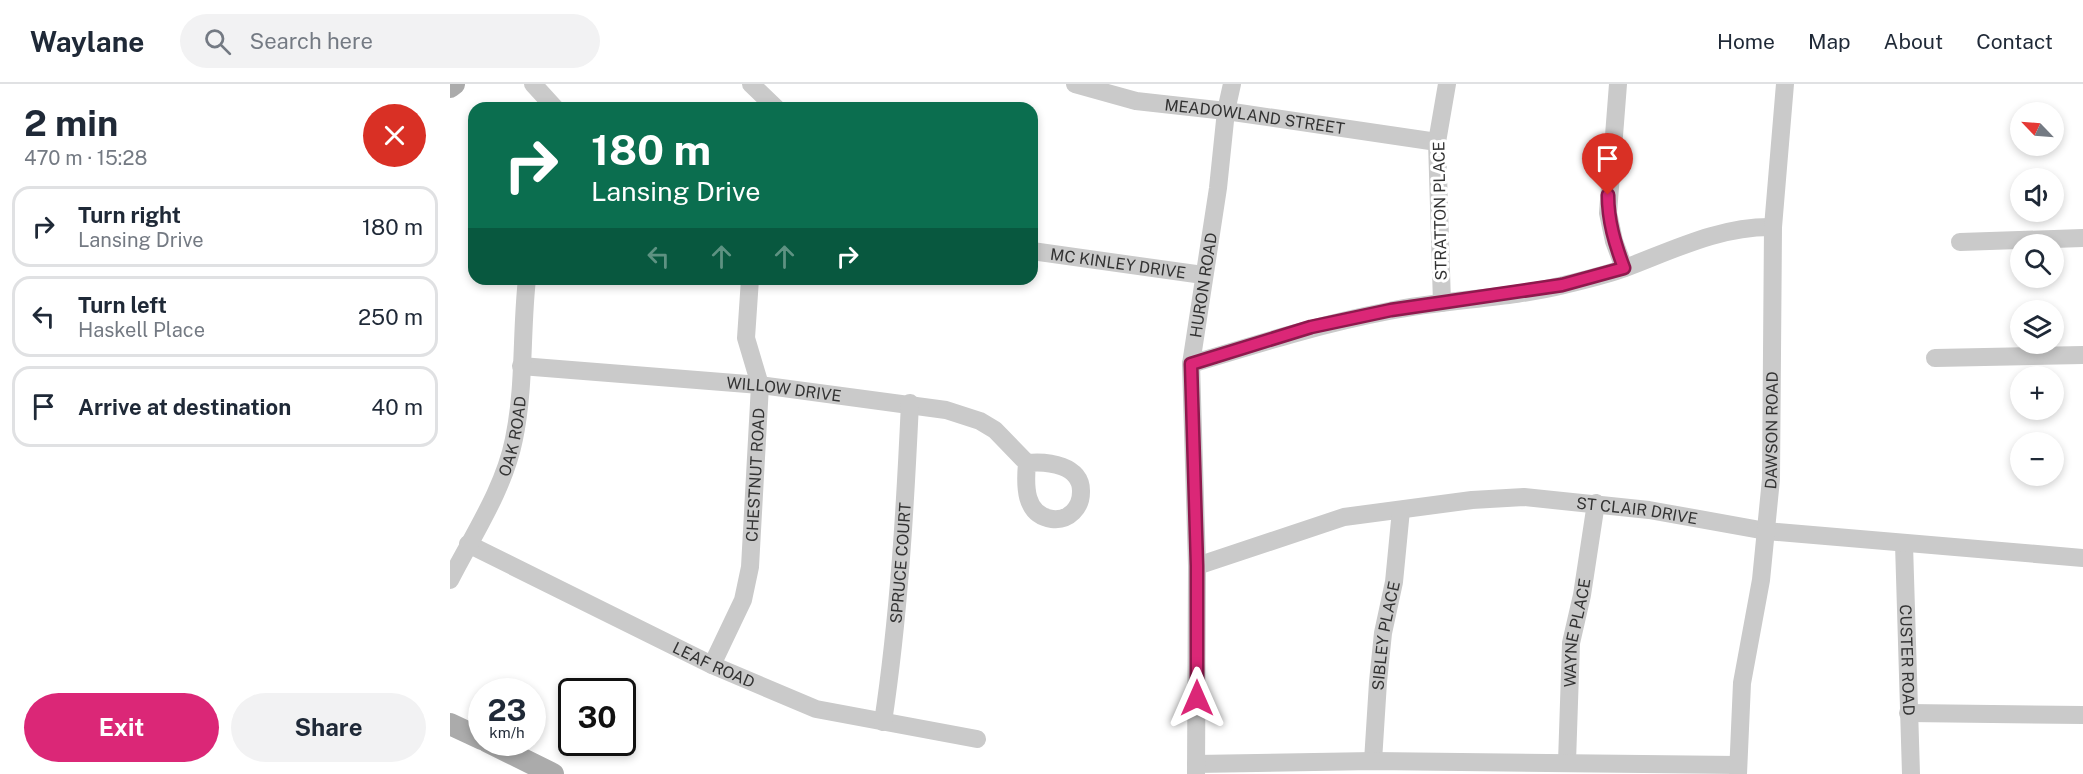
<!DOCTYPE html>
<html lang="en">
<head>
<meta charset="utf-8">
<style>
  :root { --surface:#fff; --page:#f2f2f3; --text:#1f2937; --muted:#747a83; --line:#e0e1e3; --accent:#db2777 }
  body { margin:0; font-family:"Public Sans",sans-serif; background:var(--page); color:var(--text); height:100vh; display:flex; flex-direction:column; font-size:22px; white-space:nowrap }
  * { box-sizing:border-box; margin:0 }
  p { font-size:20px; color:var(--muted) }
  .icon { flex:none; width:33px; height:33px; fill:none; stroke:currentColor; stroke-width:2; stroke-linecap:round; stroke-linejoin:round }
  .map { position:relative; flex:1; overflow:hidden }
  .side { display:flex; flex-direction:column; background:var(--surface); width:450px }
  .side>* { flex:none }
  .hud { position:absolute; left:18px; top:18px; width:570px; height:183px; border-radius:18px; box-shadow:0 3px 9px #0003; background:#0b6e4f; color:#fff; overflow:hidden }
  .needle { width:39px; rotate:295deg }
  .fabs { position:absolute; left:1560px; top:18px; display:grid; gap:12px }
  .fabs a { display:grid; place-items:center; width:54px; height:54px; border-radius:50%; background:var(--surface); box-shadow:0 3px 9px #0003; font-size:30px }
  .speed { position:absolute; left:18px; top:594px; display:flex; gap:12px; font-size:30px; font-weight:700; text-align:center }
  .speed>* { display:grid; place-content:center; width:78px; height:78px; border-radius:50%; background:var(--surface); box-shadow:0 3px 9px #0003; line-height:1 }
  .speed small { font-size:15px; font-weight:400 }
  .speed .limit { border:3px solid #111; border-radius:9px; background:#fff; color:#111 }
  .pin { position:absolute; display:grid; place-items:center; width:51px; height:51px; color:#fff; margin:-62px -26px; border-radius:50% 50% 50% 0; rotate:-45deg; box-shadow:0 0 6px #0007 }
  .pin .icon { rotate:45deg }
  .me { position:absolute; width:66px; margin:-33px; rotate:0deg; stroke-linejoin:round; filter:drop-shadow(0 0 4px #0008) }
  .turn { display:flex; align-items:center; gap:21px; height:126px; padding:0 24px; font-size:27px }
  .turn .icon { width:78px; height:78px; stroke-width:2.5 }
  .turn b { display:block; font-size:42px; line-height:51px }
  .lanes { display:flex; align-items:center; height:57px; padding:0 24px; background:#0003; justify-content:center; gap:30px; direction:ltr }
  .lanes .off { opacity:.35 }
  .round { display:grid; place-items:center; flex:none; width:63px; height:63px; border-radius:32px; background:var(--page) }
  .overview { display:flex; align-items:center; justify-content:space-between; height:102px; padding:0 24px }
  h1 { font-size:36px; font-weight:700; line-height:45px }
  .cta { display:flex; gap:12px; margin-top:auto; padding:12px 24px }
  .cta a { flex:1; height:69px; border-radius:36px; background:var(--accent); color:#fff; font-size:24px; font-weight:700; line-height:69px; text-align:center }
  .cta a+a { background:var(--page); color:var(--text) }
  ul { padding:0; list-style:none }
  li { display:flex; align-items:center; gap:18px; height:81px; margin:0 12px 9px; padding:0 12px; border:3px solid var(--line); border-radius:18px }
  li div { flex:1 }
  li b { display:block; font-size:22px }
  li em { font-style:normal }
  header { display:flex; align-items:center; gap:36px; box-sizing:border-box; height:84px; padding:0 30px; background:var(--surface); border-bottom:2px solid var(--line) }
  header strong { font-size:28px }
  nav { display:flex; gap:33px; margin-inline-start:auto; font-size:21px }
  .search { width:420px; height:54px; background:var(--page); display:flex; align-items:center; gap:15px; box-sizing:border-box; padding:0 21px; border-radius:33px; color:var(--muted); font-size:22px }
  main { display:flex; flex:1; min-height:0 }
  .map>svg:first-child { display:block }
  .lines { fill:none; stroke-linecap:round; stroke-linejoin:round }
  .minor { stroke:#cacaca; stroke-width:18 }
  .major { stroke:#ababab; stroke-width:22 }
  .route-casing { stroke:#8e194d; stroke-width:15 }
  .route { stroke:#db2777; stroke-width:10 }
  .labels { text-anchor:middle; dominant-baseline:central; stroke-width:6; stroke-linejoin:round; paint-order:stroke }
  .street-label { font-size:16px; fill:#333; stroke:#fff }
</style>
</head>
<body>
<header>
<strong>Waylane</strong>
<div class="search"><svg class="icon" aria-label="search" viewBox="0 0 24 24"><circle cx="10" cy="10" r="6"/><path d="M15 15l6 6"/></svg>Search here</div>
<nav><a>Home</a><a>Map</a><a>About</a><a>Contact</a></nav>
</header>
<main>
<section class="side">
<div class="overview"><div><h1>2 min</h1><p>470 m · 15:28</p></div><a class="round" style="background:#d93025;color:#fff"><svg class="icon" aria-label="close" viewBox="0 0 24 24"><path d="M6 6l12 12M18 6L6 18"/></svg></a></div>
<ul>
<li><svg class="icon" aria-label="right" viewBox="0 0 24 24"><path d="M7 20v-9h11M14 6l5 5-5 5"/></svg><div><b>Turn right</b><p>Lansing Drive</p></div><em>180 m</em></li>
<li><svg class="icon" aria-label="left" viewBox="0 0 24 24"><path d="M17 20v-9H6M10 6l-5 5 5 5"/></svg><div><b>Turn left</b><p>Haskell Place</p></div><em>250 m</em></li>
<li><svg class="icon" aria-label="arrive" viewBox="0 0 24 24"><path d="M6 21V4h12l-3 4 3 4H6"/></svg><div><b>Arrive at destination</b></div><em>40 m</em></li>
</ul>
<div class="cta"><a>Exit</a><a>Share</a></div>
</section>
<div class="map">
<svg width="1633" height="690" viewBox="0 0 1633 690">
  <rect width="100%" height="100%" fill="#fff"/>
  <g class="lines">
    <g class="minor">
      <path d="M83,0l22,24"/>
      <path d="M301,0l25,24"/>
      <path id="s1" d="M625,0l61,17 90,10 211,31"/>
      <path d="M1168,0l-10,129 6,28 10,27"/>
      <path d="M1510,158l123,-4"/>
      <path id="s2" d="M582,167l171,24"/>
      <path d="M992,219l-5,-161 10,-58"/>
      <path d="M1485,274l148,-3"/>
      <path d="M741,280c66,-20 130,-40 198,-53 57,-12 118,-12 175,-26 20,-5 42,-10 61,-17 48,-18 95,-42 148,-41"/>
      <path id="s3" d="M71,282l239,19 186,25 34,11 15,9 32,33c-2,22 -3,52 25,56 8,1 15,-1 21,-7 6,-6 8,-12 8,-20 1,-27 -33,-31 -54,-29"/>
      <path id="s4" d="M18,460l244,121 104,44 161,30"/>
      <path id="s5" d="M1454,460l7,230"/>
      <path id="s6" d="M747,482l147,-49 128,-17 52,-3 125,13 117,21 317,27"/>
      <path id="s7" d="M0,496c23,-45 54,-91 64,-141 11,-53 7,-107 13,-160"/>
      <path id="s8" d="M262,581l31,-65 7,-33 10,-182 -14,-47 4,-59"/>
      <path d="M1458,629l175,2"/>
      <path id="s9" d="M433,638c16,-106 22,-212 27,-319"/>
      <path id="s10" d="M923,677l5,-79 5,-49 11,-51 7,-72"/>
      <path id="s11" d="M1117,678l4,-119 11,-48 14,-92"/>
      <path d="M746,680l177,-3 365,4"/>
      <path id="s12" d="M746,690l1,-208 -6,-202 27,-176 8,-77 6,-27"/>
      <path id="s13" d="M1288,690l4,-91 19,-103 10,-101 2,-252 12,-143"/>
    </g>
    <g class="major">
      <path d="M0,3l4,-3"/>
      <path d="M0,640l32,15"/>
      <path d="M38,658l65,32"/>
    </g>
  </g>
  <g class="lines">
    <g class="route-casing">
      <path id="route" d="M747,614v-132l-6,-202 120,-37 80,-17 171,-25 62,-17c-9,-24 -16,-47 -16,-73"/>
    </g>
    <use href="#route" class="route"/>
  </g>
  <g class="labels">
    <g class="street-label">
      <text stroke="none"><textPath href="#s1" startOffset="183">MEADOWLAND STREET</textPath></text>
      <text transform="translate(990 127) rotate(-91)">STRATTON PLACE</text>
      <text stroke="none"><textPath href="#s2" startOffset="87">MC KINLEY DRIVE</textPath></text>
      <text stroke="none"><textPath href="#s12" startOffset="490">HURON ROAD</textPath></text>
      <text stroke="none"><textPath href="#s3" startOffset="264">WILLOW DRIVE</textPath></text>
      <text stroke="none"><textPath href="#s13" startOffset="346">DAWSON ROAD</textPath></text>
      <text stroke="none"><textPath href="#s7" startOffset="158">OAK ROAD</textPath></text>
      <text stroke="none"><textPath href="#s8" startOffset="198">CHESTNUT ROAD</textPath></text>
      <text stroke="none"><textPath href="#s6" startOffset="450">ST CLAIR DRIVE</textPath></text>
      <text stroke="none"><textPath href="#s9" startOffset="160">SPRUCE COURT</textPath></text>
      <text stroke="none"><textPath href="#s11" startOffset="130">WAYNE PLACE</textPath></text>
      <text stroke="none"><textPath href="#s10" startOffset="126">SIBLEY PLACE</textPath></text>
      <text stroke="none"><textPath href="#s5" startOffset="116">CUSTER ROAD</textPath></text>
      <text stroke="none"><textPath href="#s4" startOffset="274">LEAF ROAD</textPath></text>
    </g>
  </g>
</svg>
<div class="fabs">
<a><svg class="needle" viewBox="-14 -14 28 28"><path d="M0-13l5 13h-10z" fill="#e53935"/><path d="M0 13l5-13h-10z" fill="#747a83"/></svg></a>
<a><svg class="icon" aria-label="sound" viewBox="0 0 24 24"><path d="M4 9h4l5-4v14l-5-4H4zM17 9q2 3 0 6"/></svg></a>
<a><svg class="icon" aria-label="search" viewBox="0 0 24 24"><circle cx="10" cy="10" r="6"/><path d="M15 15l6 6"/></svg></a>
<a><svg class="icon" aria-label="layers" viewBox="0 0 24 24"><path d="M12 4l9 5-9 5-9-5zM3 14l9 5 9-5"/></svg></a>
<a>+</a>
<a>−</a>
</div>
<div class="speed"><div>23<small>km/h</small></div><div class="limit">30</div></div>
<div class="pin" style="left:1158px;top:111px;background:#d93025"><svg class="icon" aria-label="arrive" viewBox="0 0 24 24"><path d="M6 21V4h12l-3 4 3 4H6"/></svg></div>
<svg class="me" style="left:747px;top:614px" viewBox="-20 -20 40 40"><path d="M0-17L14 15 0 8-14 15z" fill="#db2777" stroke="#fff" stroke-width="4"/></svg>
<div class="hud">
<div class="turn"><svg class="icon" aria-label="right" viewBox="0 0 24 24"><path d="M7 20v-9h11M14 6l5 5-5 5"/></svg><div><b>180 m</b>Lansing Drive</div></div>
<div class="lanes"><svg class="icon off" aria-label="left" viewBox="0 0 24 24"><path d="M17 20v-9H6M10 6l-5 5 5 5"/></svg><svg class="icon off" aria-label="ahead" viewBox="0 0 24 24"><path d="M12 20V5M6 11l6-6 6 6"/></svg><svg class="icon off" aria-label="ahead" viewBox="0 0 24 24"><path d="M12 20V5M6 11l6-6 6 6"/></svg><svg class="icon" aria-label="right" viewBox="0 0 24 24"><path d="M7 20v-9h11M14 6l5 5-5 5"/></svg></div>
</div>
</div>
</main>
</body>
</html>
